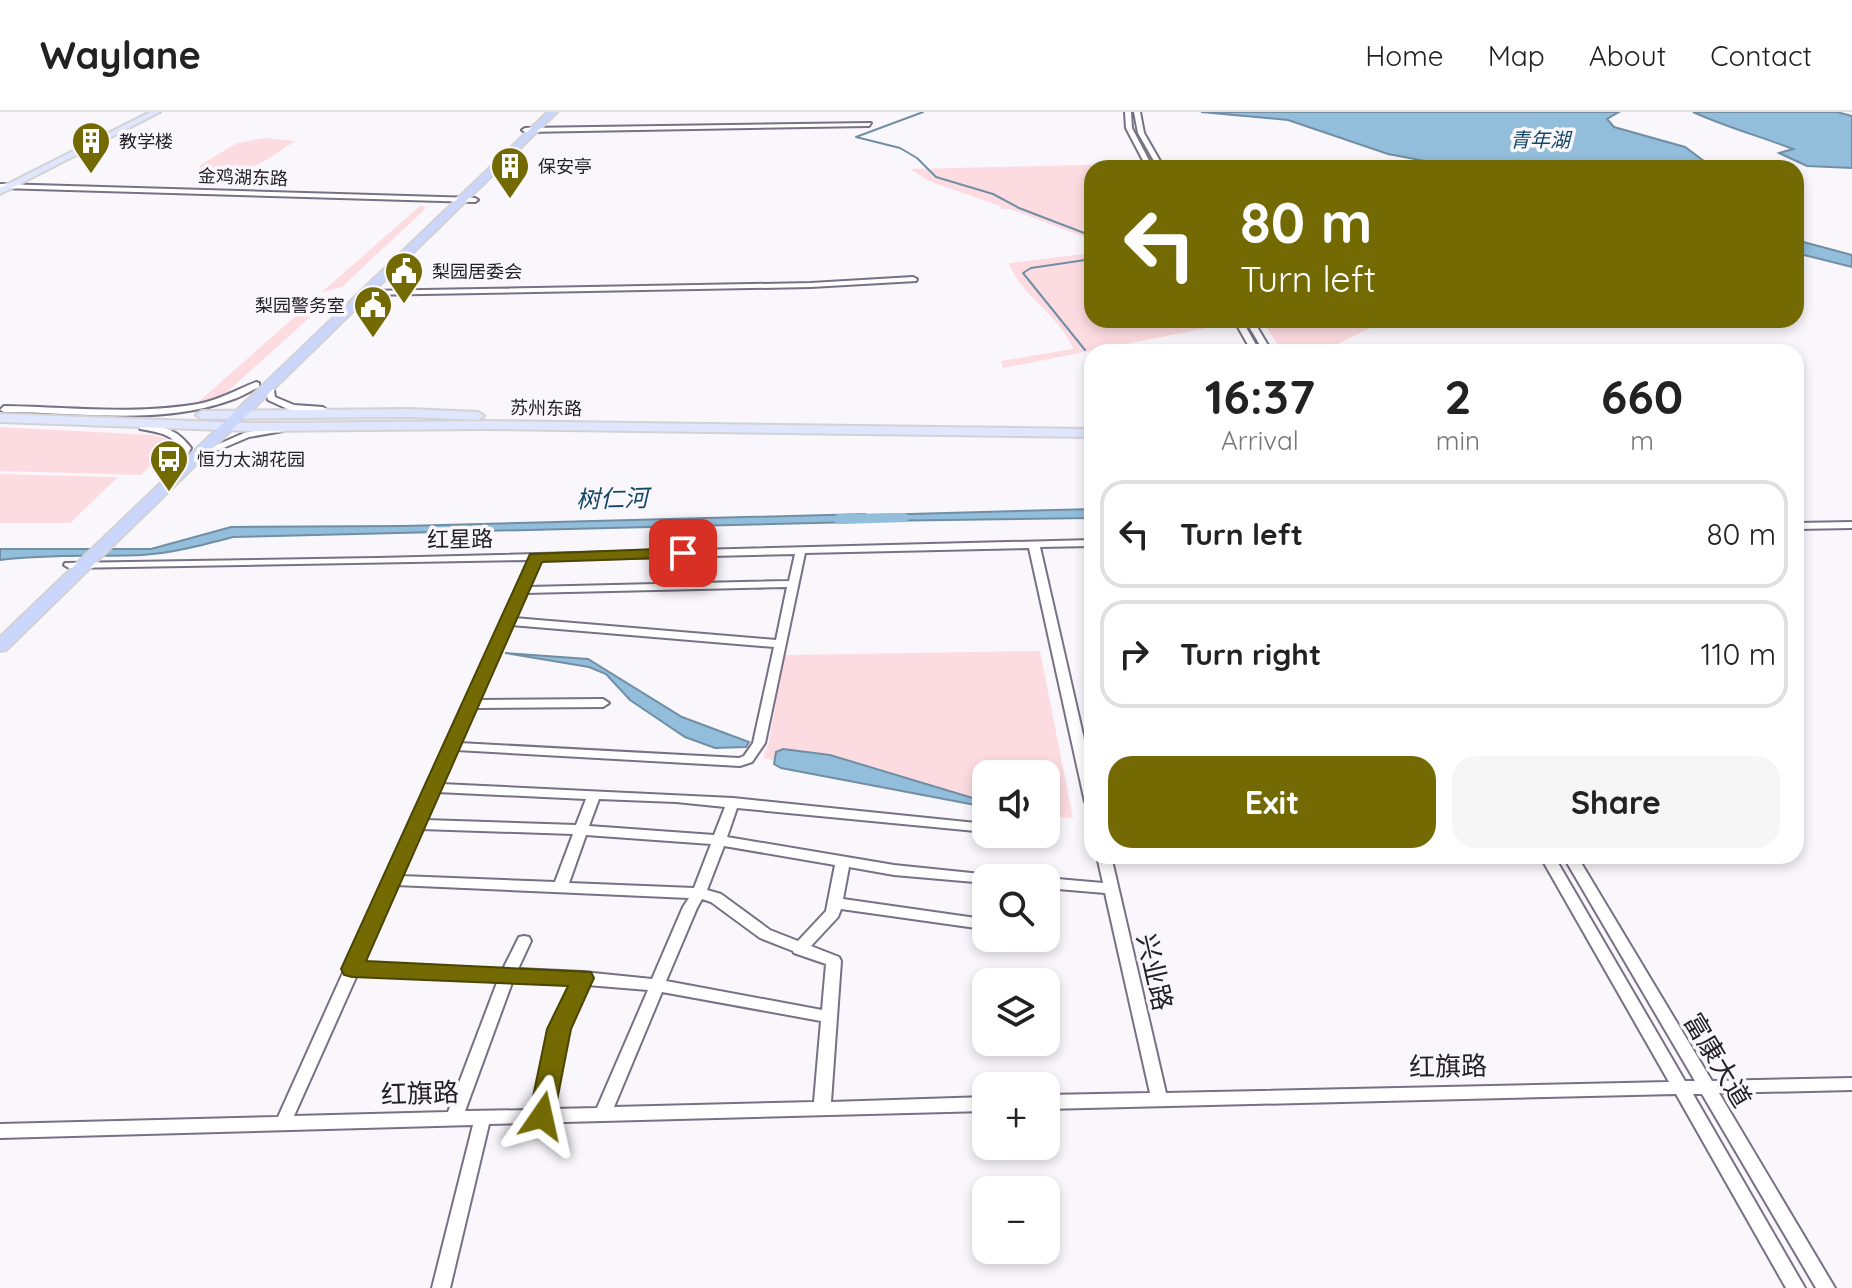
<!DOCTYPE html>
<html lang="en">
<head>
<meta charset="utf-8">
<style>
  :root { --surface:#fff; --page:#f6f6f6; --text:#222; --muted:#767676; --line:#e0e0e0; --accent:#736a03 }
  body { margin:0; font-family:Quicksand,"Noto Sans SC",sans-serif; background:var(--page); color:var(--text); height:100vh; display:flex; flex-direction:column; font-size:30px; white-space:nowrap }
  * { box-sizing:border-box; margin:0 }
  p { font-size:26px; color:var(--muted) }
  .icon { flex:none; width:44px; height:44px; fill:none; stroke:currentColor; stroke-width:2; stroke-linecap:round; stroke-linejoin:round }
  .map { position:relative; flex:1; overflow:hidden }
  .side { position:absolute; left:1084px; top:232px; width:720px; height:520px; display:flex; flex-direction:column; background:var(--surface); border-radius:24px; box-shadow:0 4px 12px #0003 }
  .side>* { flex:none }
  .banner { position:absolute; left:1084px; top:48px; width:720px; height:168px; border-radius:24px; box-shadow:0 4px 12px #0003; background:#736a03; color:#fff; overflow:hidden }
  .buttons { position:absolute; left:972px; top:648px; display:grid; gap:16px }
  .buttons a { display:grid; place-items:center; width:88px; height:88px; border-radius:16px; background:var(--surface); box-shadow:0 4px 12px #0003; font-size:40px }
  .pin { position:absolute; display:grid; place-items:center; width:68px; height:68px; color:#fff; margin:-34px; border-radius:16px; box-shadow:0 4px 12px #0006 }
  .me { position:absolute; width:88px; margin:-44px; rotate:11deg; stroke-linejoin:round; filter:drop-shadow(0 0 6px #0008) }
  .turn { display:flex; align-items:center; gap:28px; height:168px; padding:0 24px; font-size:36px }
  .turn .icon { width:104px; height:104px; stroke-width:2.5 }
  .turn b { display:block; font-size:56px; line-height:68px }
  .eta { display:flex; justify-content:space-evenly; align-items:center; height:136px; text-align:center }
  .eta b { font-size:48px; font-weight:700; line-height:56px }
  .cta { display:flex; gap:16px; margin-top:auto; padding:16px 24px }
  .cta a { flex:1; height:92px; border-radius:24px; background:var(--accent); color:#fff; font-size:32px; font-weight:700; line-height:92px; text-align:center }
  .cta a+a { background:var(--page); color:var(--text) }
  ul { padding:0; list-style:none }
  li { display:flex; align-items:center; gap:24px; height:108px; margin:0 16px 12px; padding:0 8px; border:4px solid var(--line); border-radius:24px }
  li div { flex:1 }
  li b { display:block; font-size:30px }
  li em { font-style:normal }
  header { display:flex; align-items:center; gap:48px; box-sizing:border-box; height:112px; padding:0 40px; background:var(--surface); border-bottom:2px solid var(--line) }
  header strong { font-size:38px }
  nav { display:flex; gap:44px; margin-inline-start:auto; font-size:28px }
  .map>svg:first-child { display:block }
  .green { fill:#fddce1 }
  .water { fill:#92bddb; stroke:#718ea5; stroke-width:2 }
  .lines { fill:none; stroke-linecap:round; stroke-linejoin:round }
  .stream { stroke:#718ea5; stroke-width:2 }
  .river { fill:#92bddb; fill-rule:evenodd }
  .minor-casing { stroke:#787084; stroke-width:4 }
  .major-casing { stroke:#d3d2d4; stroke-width:4 }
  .highway-casing { stroke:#d3d2d4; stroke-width:4 }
  .minor { fill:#fff; fill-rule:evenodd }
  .major { fill:#dfe6fd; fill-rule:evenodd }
  .highway { fill:#cad6fb; fill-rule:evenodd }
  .route { fill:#736a03; stroke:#4b4502; stroke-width:2 }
  .labels { text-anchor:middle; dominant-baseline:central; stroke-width:7; stroke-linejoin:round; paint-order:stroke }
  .far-poi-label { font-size:18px; fill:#232028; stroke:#f9f7fc; text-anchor:start }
  .far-street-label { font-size:18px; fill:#232028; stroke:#f9f7fc }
  .far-water-label { font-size:20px; font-style:italic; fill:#134765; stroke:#f9f7fc }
  .street-label { font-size:22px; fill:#232028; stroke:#f9f7fc }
  .water-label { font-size:24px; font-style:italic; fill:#134765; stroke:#f9f7fc }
  .near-street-label { font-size:26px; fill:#232028; stroke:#f9f7fc }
</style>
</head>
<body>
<header>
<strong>Waylane</strong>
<nav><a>Home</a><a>Map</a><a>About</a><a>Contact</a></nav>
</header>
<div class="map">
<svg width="1852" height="1176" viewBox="0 0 1852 1176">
  <rect width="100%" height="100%" fill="#f9f7fc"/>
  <g class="green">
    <path d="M265,26l30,3c-26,17 -65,48 -97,28l4,-5 35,-21z"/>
    <path d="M1129,52l2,4h-39v72l-82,-31h-9l-1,-3 -71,-25 -19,-12z"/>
    <path d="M421,93l5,3 -84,79 -20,5z"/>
    <path d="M1092,141v67h122l3,6 -214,42 -2,-7 72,-12c-14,-35 -52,-52 -64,-86z"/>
    <path d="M310,191l11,4 -95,86 -31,12z"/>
    <path d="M1262,208h124l-64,32h-40z"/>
    <path d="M0,315l152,8 14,3 5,8 -30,29 -141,-4z"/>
    <path d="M0,362l118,3 -48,46h-70z"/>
    <path d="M1040,539l33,167 -27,-2v-42h-60v31l-223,-47 6,-16 15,-87z"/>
  </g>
  <g class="water">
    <path d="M1201,0h418l-12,7 7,8 71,20 19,14 -8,7 -250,-3 -58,-11 -100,-34z"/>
    <path d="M1693,0h144l15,4v52l-45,-2 -28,-13 14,-4c-34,-13 -67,-22 -100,-37z"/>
    <path d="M1796,128l56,15v12l-56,-14z"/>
    <path d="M1092,397v9l-217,3v-6z"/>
    <path d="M865,402l-1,7 -6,1 -625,15c-30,8 -60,16 -91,18 -48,2 -94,-1 -142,5v-11h151l80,-22 172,-1z"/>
    <path d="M505,541l83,6 94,58 67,25 -3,5 -31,1 -30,-11 -55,-37 -24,-26 -17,-7z"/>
    <path d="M783,637l47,6 156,47v5l-205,-39 -7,-4 2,-12z"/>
  </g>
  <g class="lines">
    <g class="stream">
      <path d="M923,0l-67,25 44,11 17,10 19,19 57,17 26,14 73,28"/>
      <path d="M1085,238l-62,-77 8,-5 61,-9"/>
    </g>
    <path class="river" d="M901,401l6,1 2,4 -2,4 -69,2 -8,-5 8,-5z"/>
    <g class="minor-casing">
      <g id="minor">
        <path d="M1125,0h6l1,16 21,40h-6l-21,-40z"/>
        <path d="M1134,0h6l4,21 20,35h-6l-20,-35z"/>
        <path d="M871,11l-2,3 -344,6 -3,-2 3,-2z"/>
        <path d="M0,72l475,14 3,2 -3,2 -475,-14z"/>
        <path d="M913,165l4,2 -1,2 -105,6 -445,8 -4,-2 4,-2 445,-8z"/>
        <path d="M1234,208h8l18,32h-8z"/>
        <path d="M1245,208h8l19,32h-8z"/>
        <path d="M256,270l3,1v4c-9,4 -18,10 -28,13 -71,26 -153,12 -227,12l-4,-2 4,-4c64,1 130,9 194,-2 21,-4 38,-14 58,-22z"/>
        <path d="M269,270l4,3 2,12 19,8 29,2 4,3 -4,3 -31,-2 -24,-11 -3,-15z"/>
        <path d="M143,312c21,2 35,6 48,24l-5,10h-6l-2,-2 3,-8c-11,-15 -24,-16 -41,-19v-4z"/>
        <path d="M280,314l5,3 -2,2 -34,6 -47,20 -3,1 -5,-3 50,-22z"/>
        <path d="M1852,410v6l-56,1v-6z"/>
        <path d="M1092,428v6l-52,1 52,227v32l-7,-4 -56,-254 -224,5 -40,190 -13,19 -12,4 -284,-16 -15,34 292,14 253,26v8l-249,-24 -10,29 167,28 97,10 2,3h-7v5l-92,-8 -45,-8 -6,32 133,19 5,1 2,4 -2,4 -5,1 -135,-19 -3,8 -27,29 28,11 2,4 -10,141 155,-5v14l-497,13 -39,164h-18l41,-163 -473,13v-14l278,-7 251,-557 -460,8 -5,-3 1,-2 312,-5zM795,442l-6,27 -261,6 12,-27zM787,475l-11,53 -262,-22 11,-25zM511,513l263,22 -21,96 -9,13 -5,2 -280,-15 16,-35 128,-1 6,-4 -6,-4 -125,1zM437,680l149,7 -10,26 -151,-5zM599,687l77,3 49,5 -11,28 -125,-9zM421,717l152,5 -18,48 -154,-6zM586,723l125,9 -17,44 -125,-5zM724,734l111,19 -9,46 -28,30 -28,-11 -49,-36 -14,-4zM396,773l293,13 -6,9 -31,72 -69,-7 -65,-3 13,-28 -2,-4 -5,-1 -5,1 -16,32 -141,-5zM702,787l9,3 49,36 33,13 1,2 32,11 -4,46 -156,-29 31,-73zM357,863l141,5 -50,132 -154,4zM513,868l60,4 -22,45 -16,81 -70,1zM587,873l61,5 -51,118 -45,1 15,-80zM662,880l159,29 -7,81 -200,5z"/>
        <path d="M1097,744h14l55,237 503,-11 -129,-226h14l131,225h10l-132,-225h14l135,225 140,-3v12l-133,3 116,195h-19l-114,-194h-9l112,194h-19l-110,-194 -630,15v-14l104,-2 -45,-200 -59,-5v-10l57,5z"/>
      </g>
    </g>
    <g class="major-casing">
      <g id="major">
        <path d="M150,0h10l-160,82v-6z"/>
        <path d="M409,297l69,3 6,4 -6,4 -69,-3 -207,2 -6,-4 6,-4z"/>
        <path d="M0,302l250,9 232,-2 610,8v8l-610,-8 -232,2 -250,-9z"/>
      </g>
    </g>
    <g class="highway-casing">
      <path id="highway" d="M548,0h9l-551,538 -6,1v-14z"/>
    </g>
    <use href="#minor" class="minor"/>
    <use href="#major" class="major"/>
    <use href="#highway" class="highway"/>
  </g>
  <path class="route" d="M683,436l6,2v7l-147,5 -176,399 225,11 3,6 -23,51 -17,87 -3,7 -9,3 -9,-3 -4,-7 18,-87 21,-43 -216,-9 -8,-2 -3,-6 189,-415z"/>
  <defs>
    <g id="building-pin" transform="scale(2)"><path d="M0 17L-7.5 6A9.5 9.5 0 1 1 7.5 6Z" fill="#736a03" stroke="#f9f7fc"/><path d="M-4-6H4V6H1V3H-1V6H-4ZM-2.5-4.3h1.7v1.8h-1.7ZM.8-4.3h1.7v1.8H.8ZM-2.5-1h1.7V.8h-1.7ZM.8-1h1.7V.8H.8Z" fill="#fff"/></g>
    <g id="civic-pin" transform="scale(2)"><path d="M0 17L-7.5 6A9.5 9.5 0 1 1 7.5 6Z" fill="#736a03" stroke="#f9f7fc"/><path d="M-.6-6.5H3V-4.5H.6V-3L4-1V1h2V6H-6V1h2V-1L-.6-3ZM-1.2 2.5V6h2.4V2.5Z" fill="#fff"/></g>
    <g id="bus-pin" transform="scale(2)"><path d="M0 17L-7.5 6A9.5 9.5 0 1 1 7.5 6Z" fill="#736a03" stroke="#f9f7fc"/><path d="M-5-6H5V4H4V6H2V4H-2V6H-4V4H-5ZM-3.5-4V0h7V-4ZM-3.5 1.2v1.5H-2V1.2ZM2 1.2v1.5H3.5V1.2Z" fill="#fff"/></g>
  </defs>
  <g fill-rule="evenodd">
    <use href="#building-pin" x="91" y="29"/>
    <use href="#building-pin" x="510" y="54"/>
    <use href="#civic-pin" x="404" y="159"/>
    <use href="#civic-pin" x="373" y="193"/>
    <use href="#bus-pin" x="169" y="347"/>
  </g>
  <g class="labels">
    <g class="far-poi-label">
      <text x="119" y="29">教学楼</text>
      <text x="538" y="54">保安亭</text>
      <text x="432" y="159">梨园居委会</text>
      <text x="345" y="193" text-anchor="end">梨园警务室</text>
      <text x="197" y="347">恒力太湖花园</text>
    </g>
    <g class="far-street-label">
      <text transform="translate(243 65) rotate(2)">金鸡湖东路</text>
      <text transform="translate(546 296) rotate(1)">苏州东路</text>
    </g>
    <g class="far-water-label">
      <text x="1540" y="27">青年湖</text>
    </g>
    <g class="street-label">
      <text transform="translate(460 427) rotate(-1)">红星路</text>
    </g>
    <g class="water-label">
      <text transform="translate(612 386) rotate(-1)">树仁河</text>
    </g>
    <g class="near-street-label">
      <text transform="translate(1155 860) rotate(77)">兴业路</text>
      <text transform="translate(1718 948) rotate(59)">富康大道</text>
      <text transform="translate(1448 954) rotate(-1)">红旗路</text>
      <text transform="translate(420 981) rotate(-2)">红旗路</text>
    </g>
  </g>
</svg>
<div class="buttons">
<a><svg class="icon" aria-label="sound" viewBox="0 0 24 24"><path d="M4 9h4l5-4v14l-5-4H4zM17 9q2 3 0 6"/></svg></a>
<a><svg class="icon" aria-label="search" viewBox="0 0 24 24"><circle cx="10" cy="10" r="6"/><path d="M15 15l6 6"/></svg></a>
<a><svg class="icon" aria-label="layers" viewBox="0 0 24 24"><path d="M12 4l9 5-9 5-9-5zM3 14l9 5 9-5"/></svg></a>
<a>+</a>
<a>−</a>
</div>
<div class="pin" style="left:683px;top:441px;background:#d93025"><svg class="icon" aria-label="arrive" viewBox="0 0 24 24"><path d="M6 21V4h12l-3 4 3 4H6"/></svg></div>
<svg class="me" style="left:542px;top:1004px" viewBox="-20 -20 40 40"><path d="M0-17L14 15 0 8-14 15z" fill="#736a03" stroke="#fff" stroke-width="4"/></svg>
<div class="banner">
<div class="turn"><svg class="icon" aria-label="left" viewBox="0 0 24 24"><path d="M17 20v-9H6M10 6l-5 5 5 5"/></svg><div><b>80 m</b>Turn left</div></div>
</div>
<section class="side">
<div class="eta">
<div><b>16:37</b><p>Arrival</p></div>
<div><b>2</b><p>min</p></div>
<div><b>660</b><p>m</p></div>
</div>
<ul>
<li><svg class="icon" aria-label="left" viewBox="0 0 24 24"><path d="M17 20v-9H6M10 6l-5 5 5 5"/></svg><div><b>Turn left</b></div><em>80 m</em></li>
<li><svg class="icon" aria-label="right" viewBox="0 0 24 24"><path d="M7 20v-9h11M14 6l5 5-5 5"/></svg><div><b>Turn right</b></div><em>110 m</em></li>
</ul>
<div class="cta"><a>Exit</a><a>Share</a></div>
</section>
</div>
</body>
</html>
